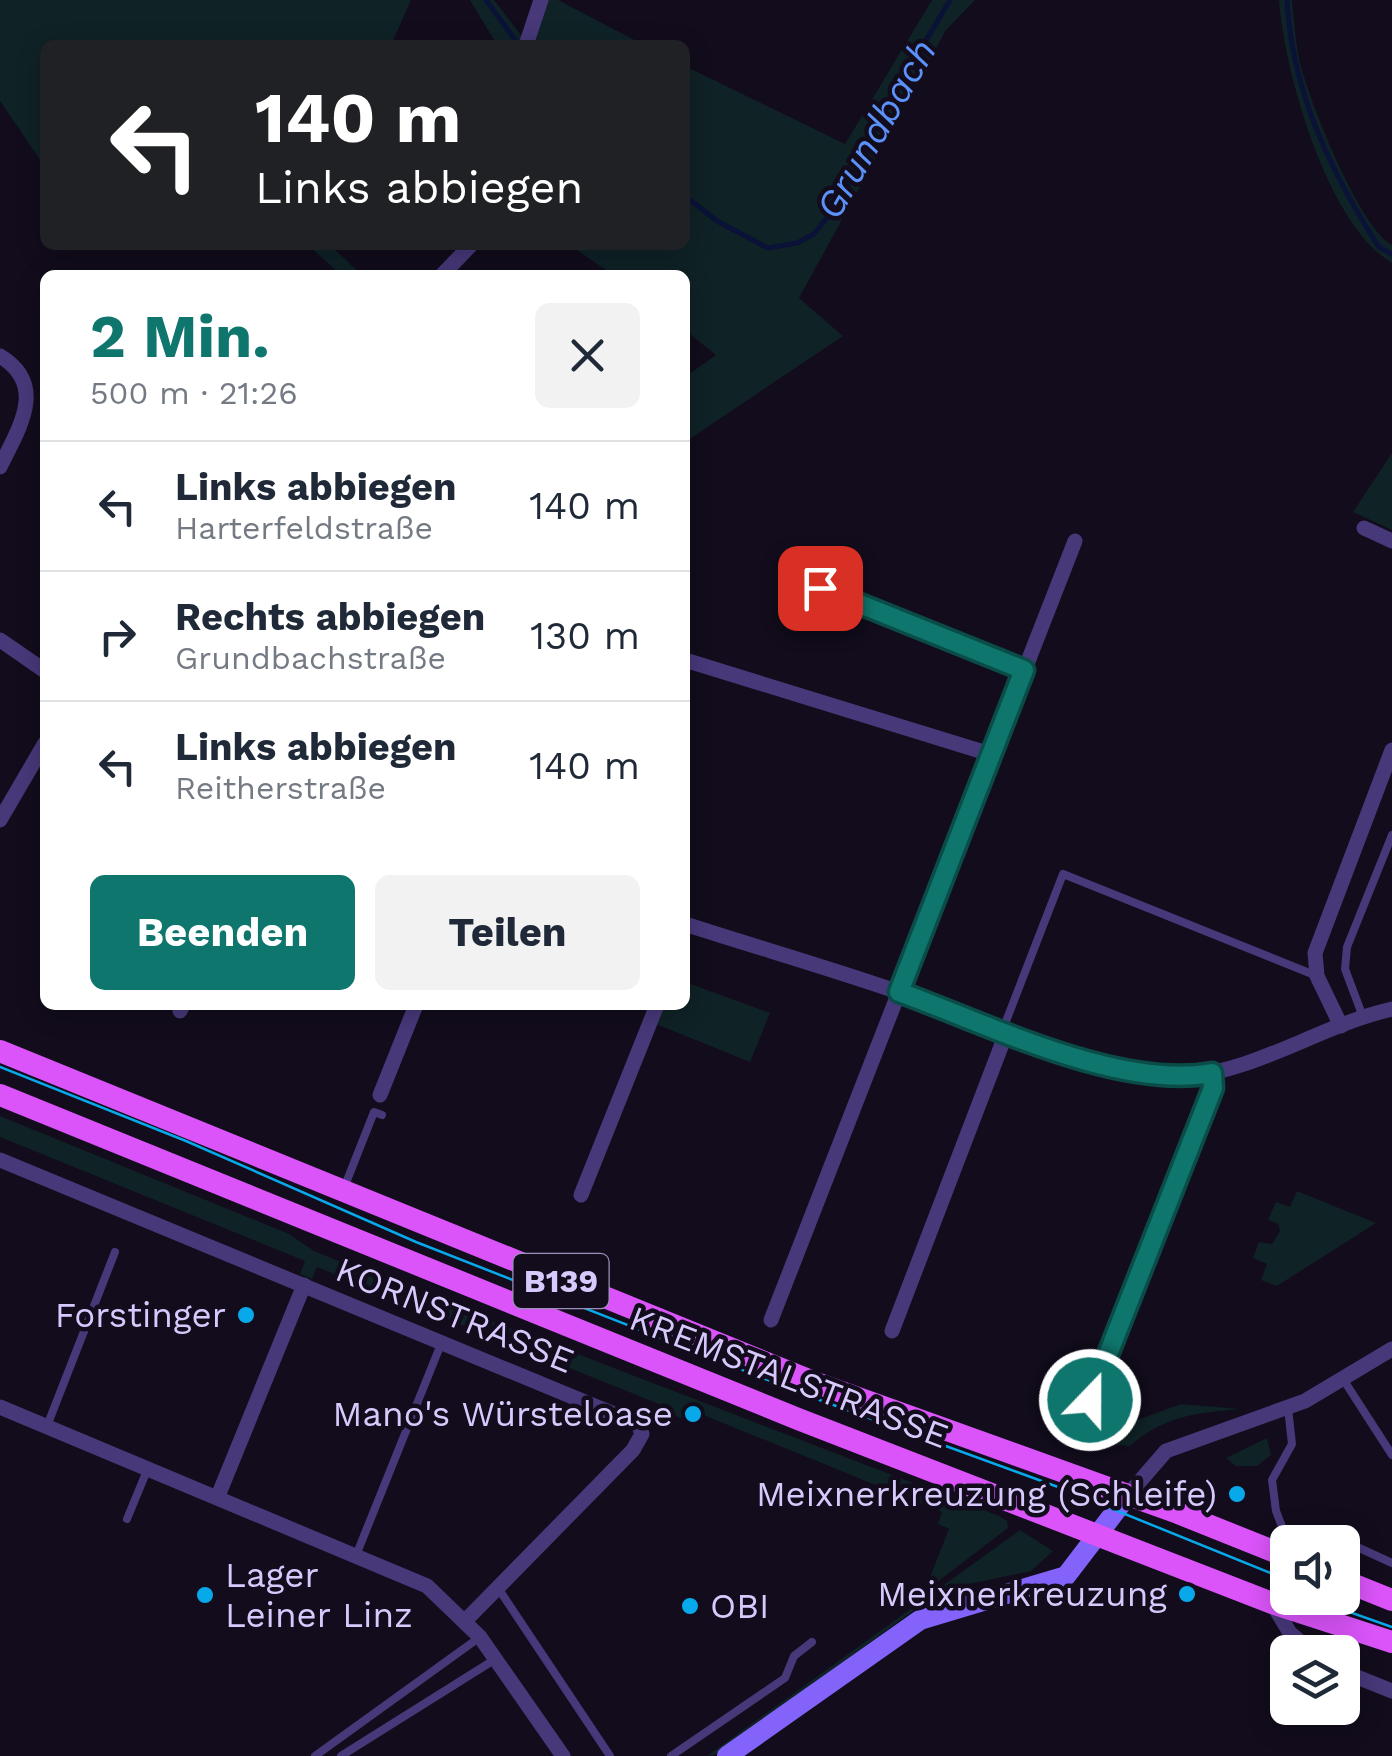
<!DOCTYPE html>
<html lang="de">
<head>
<meta charset="utf-8">
<style>
  :root { --surface:#fff; --page:#f2f2f3; --text:#1f2937; --muted:#747a83; --line:#e0e1e3; --accent:#0f766e }
  body { margin:0; font-family:"Work Sans",sans-serif; background:var(--page); color:var(--text); height:100vh; display:flex; flex-direction:column; font-size:38px; white-space:nowrap }
  * { box-sizing:border-box; margin:0 }
  p { font-size:32px; color:var(--muted) }
  .icon { flex:none; width:55px; height:55px; fill:none; stroke:currentColor; stroke-width:2; stroke-linecap:round; stroke-linejoin:round }
  .map { position:relative; flex:1; overflow:hidden }
  .panel { position:absolute; left:40px; top:270px; width:650px; height:740px; display:flex; flex-direction:column; background:var(--surface); border-radius:15px; box-shadow:0 5px 25px #0003 }
  .panel>* { flex:none }
  .top-card { position:absolute; left:40px; top:40px; width:650px; height:210px; border-radius:15px; box-shadow:0 5px 25px #0003; background:#202124; color:#fff; overflow:hidden }
  .tools { position:absolute; left:1270px; top:1525px; display:grid; gap:20px }
  .tools a { display:grid; place-items:center; width:90px; height:90px; border-radius:15px; background:var(--surface); box-shadow:0 5px 25px #0003; font-size:50px }
  .pin { position:absolute; display:grid; place-items:center; width:85px; height:85px; color:#fff; margin:-42px; border-radius:20px; box-shadow:0 5px 15px #0006 }
  .me { position:absolute; width:110px; margin:-55px; rotate:22deg; stroke-linejoin:round; filter:drop-shadow(0 0 8px #0008) }
  .turn { display:flex; align-items:center; gap:35px; height:210px; padding:0 50px; font-size:45px }
  .turn .icon { width:130px; height:130px; stroke-width:2.5 }
  .turn b { display:block; font-size:70px; line-height:85px }
  .round { display:grid; place-items:center; flex:none; width:105px; height:105px; border-radius:15px; background:var(--page) }
  .overview { display:flex; align-items:center; justify-content:space-between; height:170px; padding:0 50px }
  h1 { font-size:60px; font-weight:700; line-height:75px; color:var(--accent) }
  .button { display:flex; gap:20px; margin-top:auto; padding:20px 50px }
  .button a { flex:1; height:115px; border-radius:15px; background:var(--accent); color:#fff; font-size:40px; font-weight:700; line-height:115px; text-align:center }
  .button a+a { background:var(--page); color:var(--text) }
  ul { padding:0; list-style:none }
  li { display:flex; align-items:center; gap:30px; height:130px; padding:0 50px; border-top:2px solid var(--line) }
  li div { flex:1 }
  li b { display:block; font-size:38px }
  li em { font-style:normal }
  .map>svg:first-child { display:block }
  .green { fill:#0f2226 }
  .lines { fill:none; stroke-linecap:round; stroke-linejoin:round }
  .stream { stroke:#0a1237; stroke-width:5 }
  .lane { stroke:#473879; stroke-width:8 }
  .street { stroke:#473879; stroke-width:15 }
  .secondary { stroke:#8363fa; stroke-width:20 }
  .primary { stroke:#da54f9; stroke-width:22 }
  .tram { stroke:#08a9ea; stroke-width:2.5 }
  .route-casing { stroke:#0a4d48; stroke-width:25 }
  .route { stroke:#0f766e; stroke-width:18 }
  .poi-dot { fill:#08a9ea; stroke:#120c1c; stroke-width:4 }
  .labels { text-anchor:middle; dominant-baseline:central; stroke-width:9; stroke-linejoin:round; paint-order:stroke }
  .shield { fill:#120c1c; stroke:#9d90ba; stroke-width:2.5 }
  .shield-label { font-size:32px; font-weight:bold; fill:#d8c9fd }
  .poi-label { font-size:35px; fill:#d8c9fd; stroke:#120c1c; text-anchor:end }
  .street-label { font-size:35px; fill:#d8c9fd; stroke:#120c1c }
  .water-label { font-size:38px; font-style:italic; fill:#5a92f9; stroke:#120c1c }
</style>
</head>
<body>
<div class="map">
<svg width="1392" height="1756" viewBox="0 0 1392 1756">
  <rect width="100%" height="100%" fill="#120c1c"/>
  <g class="green">
    <path d="M0,0h411l-20,45h-346v122l-45,-66z"/>
    <path d="M470,0h24l30,39 -3,6h-24z"/>
    <path d="M545,0h13l86,45h-114z"/>
    <path d="M932,0h43l-29,30 -147,268 44,38 -158,106v-65l31,-22 -31,-25v-55h-72l-43,-30h115v-179l160,78z"/>
    <path d="M1279,0h13c2,18 3,36 6,54 7,38 61,174 94,191v18c-65,-38 -108,-192 -113,-263z"/>
    <path d="M308,245h22l32,30h-21z"/>
    <path d="M1392,453v77l-39,-18z"/>
    <path d="M685,982l85,31 -20,49 -94,-38 8,-19h21z"/>
    <path d="M0,1116l289,118 25,17 84,34 601,231 8,5 1,7 -84,64 25,-63 -11,-5 4,-12 -251,-102 -5,10 -13,-5 1,-5 -357,-143 -5,12 -12,-5 5,-13 -305,-124z"/>
    <path d="M1297,1191l79,32 -99,63 -16,-6 6,-16 -14,-6 6,-16 13,2 8,-13 -2,-7 -10,-4 8,-18 14,5z"/>
    <path d="M1181,1404l59,5c-43,4 -77,7 -110,37l-50,-5z"/>
    <path d="M1267,1438l4,17 -14,11h-21l-10,-8z"/>
    <path d="M1020,1530l33,21 -22,20 -67,14 -40,18 -207,151 -10,2z"/>
  </g>
  <g class="lines">
    <g class="stream">
      <path d="M486,0l33,45"/>
      <path d="M1287,0c5,91 43,171 92,247l13,7"/>
      <path d="M685,196l32,25 51,27 29,-5 17,-9 26,-33 50,-100 60,-101"/>
    </g>
    <g class="lane">
      <path d="M1363,1017l-18,-48 2,-22 45,-112"/>
      <path d="M1003,1029l60,-155 254,102"/>
      <path d="M344,1188l30,-76 8,3"/>
      <path d="M1343,1379l49,76"/>
      <path d="M1288,1408l4,36 -20,36 4,31 12,31"/>
      <path d="M47,1426l68,-174"/>
      <path d="M127,1519l21,-51"/>
      <path d="M1329,1534l63,29"/>
      <path d="M357,1553l84,-209"/>
      <path d="M498,1588l112,168"/>
      <path d="M315,1756l165,-119"/>
      <path d="M341,1756l153,-96"/>
      <path d="M671,1756l114,-78 9,-22 18,-14"/>
    </g>
    <g class="street">
      <path d="M526,45l15,-45"/>
      <path d="M442,275l29,-30"/>
      <path d="M0,356c48,29 19,72 0,111"/>
      <path d="M1364,528l28,13"/>
      <path d="M789,575l235,95"/>
      <path d="M0,640l45,31"/>
      <path d="M685,660l305,94"/>
      <path d="M0,820l45,-77"/>
      <path d="M685,924c77,25 155,47 231,74 73,26 193,85 268,79 74,-6 137,-52 208,-68"/>
      <path d="M180,1011l3,-6"/>
      <path d="M1341,1026l-24,-50 -2,-23 77,-203"/>
      <path d="M380,1095l36,-90"/>
      <path d="M0,1160l638,264 4,10 -9,16 -167,170"/>
      <path d="M581,1195l76,-190"/>
      <path d="M771,1320l304,-779"/>
      <path d="M892,1331l115,-300"/>
      <path d="M1104,1364l24,15v18c-11,14 -23,8 -38,3 30,-78 61,-155 91,-232 11,-29 33,-64 31,-95"/>
      <path d="M0,1407l427,179 53,51 83,119"/>
      <path d="M1128,1495l38,-44 139,-50 87,-52"/>
      <path d="M218,1496l86,-211"/>
      <path d="M1272,1603l18,30 22,19"/>
      <path d="M1342,1671l50,20"/>
    </g>
    <path class="secondary" d="M727,1756l193,-136 146,-44 62,-81"/>
    <g class="primary">
      <path d="M0,1051l811,330 367,132 110,44"/>
      <path d="M0,1095l798,324 474,184 120,39"/>
      <path d="M1342,1580l50,20"/>
    </g>
    <g class="tram">
      <path d="M0,1067l186,74 230,101 390,153 252,92 230,93"/>
      <path d="M1310,1598l82,29"/>
    </g>
  </g>
  <g class="lines">
    <g class="route-casing">
      <path id="route" d="M820,588l204,82 -125,322c89,32 219,98 313,81l1,15 -123,312"/>
    </g>
    <use href="#route" class="route"/>
  </g>
  <g class="poi-dot">
    <circle cx="246" cy="1315" r="10"/>
    <circle cx="693" cy="1414" r="10"/>
    <circle cx="1237" cy="1494" r="10"/>
    <circle cx="1187" cy="1594" r="10"/>
    <circle cx="205" cy="1595" r="10"/>
    <circle cx="690" cy="1606" r="10"/>
  </g>
  <g class="labels">
    <rect class="shield" x="513.5" y="1254" width="95" height="54" rx="8"/>
    <g class="shield-label">
      <text x="561" y="1281">B139</text>
    </g>
    <g class="poi-label">
      <text x="226" y="1315">Forstinger</text>
      <text x="673" y="1414">Mano's Würsteloase</text>
      <text x="1217" y="1494">Meixnerkreuzung (Schleife)</text>
      <text x="225" y="1575" text-anchor="start">Lager<tspan x="225" dy="40">Leiner Linz</tspan></text>
      <text x="1167" y="1594">Meixnerkreuzung</text>
      <text x="710" y="1606" text-anchor="start">OBI</text>
    </g>
    <g class="street-label">
      <text transform="translate(455 1315) rotate(22)">KORNSTRASSE</text>
      <text transform="translate(789 1377) rotate(21)">KREMSTALSTRASSE</text>
    </g>
    <g class="water-label">
      <text transform="translate(876 129) rotate(-60)">Grundbach</text>
    </g>
  </g>
</svg>
<div class="tools">
<a><svg class="icon" aria-label="sound" viewBox="0 0 24 24"><path d="M4 9h4l5-4v14l-5-4H4zM17 9q2 3 0 6"/></svg></a>
<a><svg class="icon" aria-label="layers" viewBox="0 0 24 24"><path d="M12 4l9 5-9 5-9-5zM3 14l9 5 9-5"/></svg></a>
</div>
<div class="pin" style="left:820px;top:588px;background:#d93025"><svg class="icon" aria-label="arrive" viewBox="0 0 24 24"><path d="M6 21V4h12l-3 4 3 4H6"/></svg></div>
<svg class="me" style="left:1090px;top:1400px" viewBox="-20 -20 40 40"><circle r="17" fill="#0f766e" stroke="#fff" stroke-width="3"/><path d="M0-11L8 9 0 5-8 9z" fill="#fff"/></svg>
<div class="top-card">
<div class="turn"><svg class="icon" aria-label="left" viewBox="0 0 24 24"><path d="M17 20v-9H6M10 6l-5 5 5 5"/></svg><div><b>140 m</b>Links abbiegen</div></div>
</div>
<section class="panel">
<div class="overview"><div><h1>2 Min.</h1><p>500 m · 21:26</p></div><a class="round"><svg class="icon" aria-label="close" viewBox="0 0 24 24"><path d="M6 6l12 12M18 6L6 18"/></svg></a></div>
<ul>
<li><svg class="icon" aria-label="left" viewBox="0 0 24 24"><path d="M17 20v-9H6M10 6l-5 5 5 5"/></svg><div><b>Links abbiegen</b><p>Harterfeldstraße</p></div><em>140 m</em></li>
<li><svg class="icon" aria-label="right" viewBox="0 0 24 24"><path d="M7 20v-9h11M14 6l5 5-5 5"/></svg><div><b>Rechts abbiegen</b><p>Grundbachstraße</p></div><em>130 m</em></li>
<li><svg class="icon" aria-label="left" viewBox="0 0 24 24"><path d="M17 20v-9H6M10 6l-5 5 5 5"/></svg><div><b>Links abbiegen</b><p>Reitherstraße</p></div><em>140 m</em></li>
</ul>
<div class="button"><a>Beenden</a><a>Teilen</a></div>
</section>
</div>
</body>
</html>
